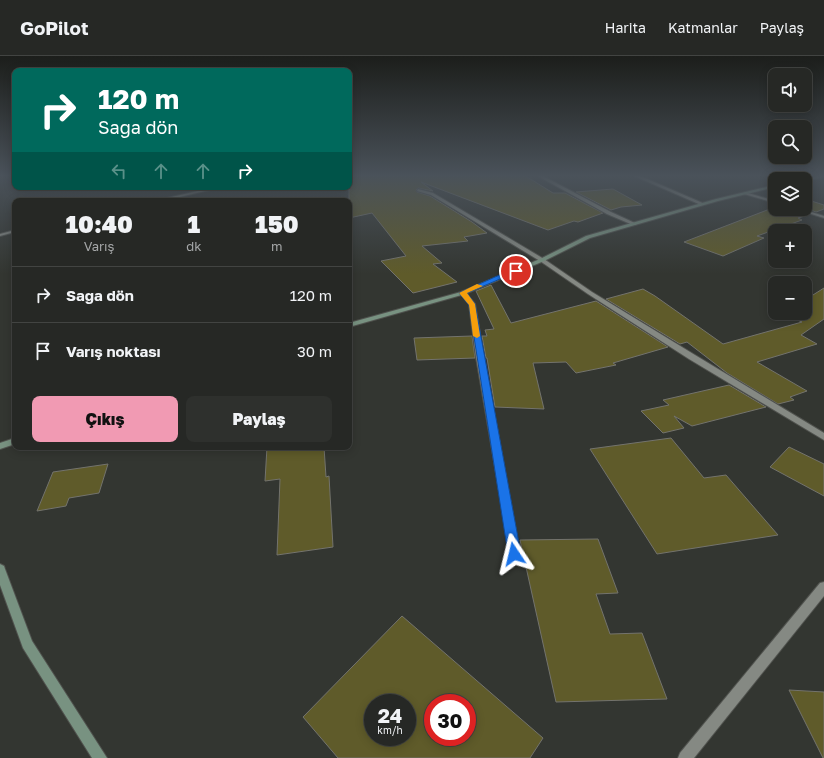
<!DOCTYPE html>
<html lang="tr">
<head>
<meta charset="utf-8">
<style>
  :root { --surface:#262825; --page:#2e302d; --text:#f1f3f6; --muted:#a4a6a7; --line:#424442; --accent:#f19ab3 }
  body { margin:0; font-family:"Golos Text",sans-serif; background:var(--page); color:var(--text); height:100vh; display:flex; flex-direction:column; font-size:15px; white-space:nowrap }
  * { box-sizing:border-box; margin:0 }
  p { font-size:13px; color:var(--muted) }
  .icon { flex:none; width:22px; height:22px; fill:none; stroke:currentColor; stroke-width:2; stroke-linecap:round; stroke-linejoin:round }
  .map { position:relative; flex:1; overflow:hidden }
  .drawer { position:absolute; left:12px; top:142px; width:340px; height:252px; display:flex; flex-direction:column; background:var(--surface); border-radius:8px; box-shadow:0 2px 10px #0003,0 0 0 1px var(--line) }
  .drawer>* { flex:none }
  .guide { position:absolute; left:12px; top:12px; width:340px; height:122px; border-radius:8px; box-shadow:0 2px 10px #0003,0 0 0 1px var(--line); background:#00695c; color:#fff; overflow:hidden }
  .controls { position:absolute; left:768px; top:12px; display:grid; gap:8px }
  .controls a { display:grid; place-items:center; width:44px; height:44px; border-radius:8px; background:var(--surface); box-shadow:0 2px 10px #0003,0 0 0 1px var(--line); font-size:20px }
  .speed { position:absolute; left:364px; top:638px; display:flex; gap:8px; font-size:20px; font-weight:700; text-align:center }
  .speed>* { display:grid; place-content:center; width:52px; height:52px; border-radius:50%; background:var(--surface); box-shadow:0 2px 10px #0003,0 0 0 1px var(--line); line-height:1 }
  .speed small { font-size:10px; font-weight:400 }
  .speed .limit { border:6px solid #d22; background:#fff; color:#111 }
  .pin { position:absolute; display:grid; place-items:center; width:34px; height:34px; color:#fff; margin:-17px; border:2px solid #fff; border-radius:50%; box-shadow:0 1px 4px #0007 }
  .me { position:absolute; width:44px; margin:-22px; rotate:350deg; stroke-linejoin:round; filter:drop-shadow(0 0 3px #0008) }
  .turn { display:flex; align-items:center; gap:14px; height:84px; padding:0 20px; font-size:18px }
  .turn .icon { width:52px; height:52px; stroke-width:2.5 }
  .turn b { display:block; font-size:28px; line-height:34px }
  .lanes { display:flex; align-items:center; height:38px; padding:0 20px; background:#0003; justify-content:center; gap:20px; direction:ltr }
  .lanes .off { opacity:.35 }
  .eta { display:flex; justify-content:space-evenly; align-items:center; height:68px; text-align:center }
  .eta b { font-size:24px; font-weight:800; line-height:28px }
  .button { display:flex; gap:8px; margin-top:auto; padding:8px 20px }
  .button a { flex:1; height:46px; border-radius:8px; background:var(--accent); color:#111; font-size:16px; font-weight:800; line-height:46px; text-align:center }
  .button a+a { background:var(--page); color:var(--text) }
  ul { padding:0; list-style:none }
  li { display:flex; align-items:center; gap:12px; height:56px; padding:0 20px; border-top:1px solid var(--line) }
  li div { flex:1 }
  li b { display:block; font-size:15px }
  li em { font-style:normal }
  header { display:flex; align-items:center; gap:24px; box-sizing:border-box; height:56px; padding:0 20px; background:var(--surface); border-bottom:1px solid var(--line) }
  header strong { font-size:19px }
  nav { display:flex; gap:22px; margin-inline-start:auto; font-size:14px }
  .map>svg:first-child { display:block }
  .building { fill:#5f5b2a; stroke:#73736d; fill-rule:evenodd }
  .lines { fill:none; stroke-linecap:round; stroke-linejoin:round }
  .street-casing { stroke:#50524e; stroke-width:2 }
  .secondary-casing { stroke:#50524e; stroke-width:2 }
  .street { fill:#858983; fill-rule:evenodd }
  .secondary { fill:#789281; fill-rule:evenodd }
  .route { fill:#1a73e8; stroke:#114b97 }
  .slow { fill:#f59e0b }
</style>
</head>
<body>
<header>
<strong>GoPilot</strong>
<nav><a>Harita</a><a>Katmanlar</a><a>Paylaş</a></nav>
</header>
<div class="map">
<svg width="824" height="702" viewBox="0 0 824 702">
  <rect width="100%" height="100%" fill="#333631"/>
  <g class="building">
    <path d="M349,119h175l29,18h12l38,20 -25,9 -4,-1 -26,9 -127,-48 12,9 -15,-3 -2,2 1,2 13,4 42,26 15,11 -23,4 4,4 -46,5 20,17 -9,1 24,18 -44,11 -32,-32 25,-5 -34,-43 -23,5z"/>
    <path d="M613,133l29,16 -21,2 -10,3 -35,-18z"/>
    <path d="M805,143l19,6v4l-8,3 -11,-4z"/>
    <path d="M775,151v2h19l14,6 -10,3 4,2 -45,16 7,2 -41,18 -39,-14z"/>
    <path d="M491,229l20,38 85,-22 72,46 -55,16 3,2 -40,8 -10,-11 -33,1 11,46 -49,-2 -8,-49h-1l-4,-22h5l-2,-6 9,-1 -18,-38z"/>
    <path d="M824,232v31l-23,16 16,9 -60,18 50,29 -17,6 4,3 -16,4 -51,-31 -40,-31 -7,2 -74,-45 37,-10 12,7 68,48 79,-22 -19,-8 22,-1v-13z"/>
    <path d="M472,280l3,22 -58,2 -3,-22z"/>
    <path d="M729,329l37,22 -74,19 -18,-10 10,12 -21,5 -22,-22 28,-6 -6,-5z"/>
    <path d="M671,382l33,40 22,-3 52,60 -121,19 -67,-105z"/>
    <path d="M267,391h57l2,30 3,-1 4,71 -56,8 3,-76 -15,2z"/>
    <path d="M789,391l35,17v32l-54,-29z"/>
    <path d="M108,408l-9,29 -30,5 -3,8 -29,5 16,-39z"/>
    <path d="M598,483l20,54 -22,1 14,40 32,-1 25,66 -111,3 -36,-162z"/>
    <path d="M402,560l141,122 -13,20h-192l-35,-41zM373,647h34v34h-34zM433,647h34v34h-34z"/>
    <path d="M789,634l35,2v66h-1z"/>
  </g>
  <g class="lines">
    <g class="street-casing">
      <g id="street">
        <path d="M536,119h5l70,37 26,12 -4,1 -26,-11z"/>
        <path d="M632,119h6l67,29 -4,1z"/>
        <path d="M215,131h8l-61,14h-8z"/>
        <path d="M418,133l15,4 111,66 48,33 103,63 129,78v7l-135,-81 -101,-65 -48,-33 -109,-66 -14,-4z"/>
        <path d="M745,136l30,9v2l-31,-9z"/>
        <path d="M795,153h7l22,7v2z"/>
        <path d="M15,174v2l-15,4v-2z"/>
        <path d="M463,235l2,1 10,12 9,53 36,197 -1,3 -4,2 -4,-2 -1,-3 -34,-197 -7,-53 -9,-11z"/>
        <path d="M824,526v14l-130,162h-16l2,-5 140,-170z"/>
      </g>
    </g>
    <g class="secondary-casing">
      <g id="secondary">
        <path d="M822,119h2v2l-19,4 -1,-2z"/>
        <path d="M775,129v2l-57,14 -128,37 -46,23 -79,33 -116,33v-4l112,-31 79,-33 46,-23 130,-37z"/>
        <path d="M15,382v6l-15,5v-6z"/>
        <path d="M0,508l4,2 1,3 27,72 75,117h-15l-69,-110 -23,-63z"/>
      </g>
    </g>
    <use href="#street" class="street"/>
    <use href="#secondary" class="secondary"/>
  </g>
  <linearGradient id="sky" x2="0" y2="1"><stop stop-color="#1c1e1b"/><stop offset="0.55" stop-color="#4a525a"/><stop offset="1" stop-color="#4a525a" stop-opacity="0"/></linearGradient>
  <rect width="824" height="218" fill="url(#sky)"/>
  <path class="route" d="M513,213l6,2 -52,22 8,11 46,250 -2,3 -5,2 -4,-2 -2,-3 -39,-249 -10,-12z"/>
  <path class="slow" d="M477,228l6,2 -16,7 8,11 5,32 -3,2 -4,-2 -4,-31 -10,-12z"/>
</svg>
<div class="controls">
<a><svg class="icon" aria-label="sound" viewBox="0 0 24 24"><path d="M4 9h4l5-4v14l-5-4H4zM17 9q2 3 0 6"/></svg></a>
<a><svg class="icon" aria-label="search" viewBox="0 0 24 24"><circle cx="10" cy="10" r="6"/><path d="M15 15l6 6"/></svg></a>
<a><svg class="icon" aria-label="layers" viewBox="0 0 24 24"><path d="M12 4l9 5-9 5-9-5zM3 14l9 5 9-5"/></svg></a>
<a>+</a>
<a>−</a>
</div>
<div class="speed"><div>24<small>km/h</small></div><div class="limit">30</div></div>
<div class="pin" style="left:516px;top:215px;background:#d93025"><svg class="icon" aria-label="arrive" viewBox="0 0 24 24"><path d="M6 21V4h12l-3 4 3 4H6"/></svg></div>
<svg class="me" style="left:514px;top:498px" viewBox="-20 -20 40 40"><path d="M0-17L14 15 0 8-14 15z" fill="#1a73e8" stroke="#fff" stroke-width="4"/></svg>
<div class="guide">
<div class="turn"><svg class="icon" aria-label="right" viewBox="0 0 24 24"><path d="M7 20v-9h11M14 6l5 5-5 5"/></svg><div><b>120 m</b>Sağa dön</div></div>
<div class="lanes"><svg class="icon off" aria-label="left" viewBox="0 0 24 24"><path d="M17 20v-9H6M10 6l-5 5 5 5"/></svg><svg class="icon off" aria-label="ahead" viewBox="0 0 24 24"><path d="M12 20V5M6 11l6-6 6 6"/></svg><svg class="icon off" aria-label="ahead" viewBox="0 0 24 24"><path d="M12 20V5M6 11l6-6 6 6"/></svg><svg class="icon" aria-label="right" viewBox="0 0 24 24"><path d="M7 20v-9h11M14 6l5 5-5 5"/></svg></div>
</div>
<section class="drawer">
<div class="eta">
<div><b>10:40</b><p>Varış</p></div>
<div><b>1</b><p>dk</p></div>
<div><b>150</b><p>m</p></div>
</div>
<ul>
<li><svg class="icon" aria-label="right" viewBox="0 0 24 24"><path d="M7 20v-9h11M14 6l5 5-5 5"/></svg><div><b>Sağa dön</b></div><em>120 m</em></li>
<li><svg class="icon" aria-label="arrive" viewBox="0 0 24 24"><path d="M6 21V4h12l-3 4 3 4H6"/></svg><div><b>Varış noktası</b></div><em>30 m</em></li>
</ul>
<div class="button"><a>Çıkış</a><a>Paylaş</a></div>
</section>
</div>
</body>
</html>
